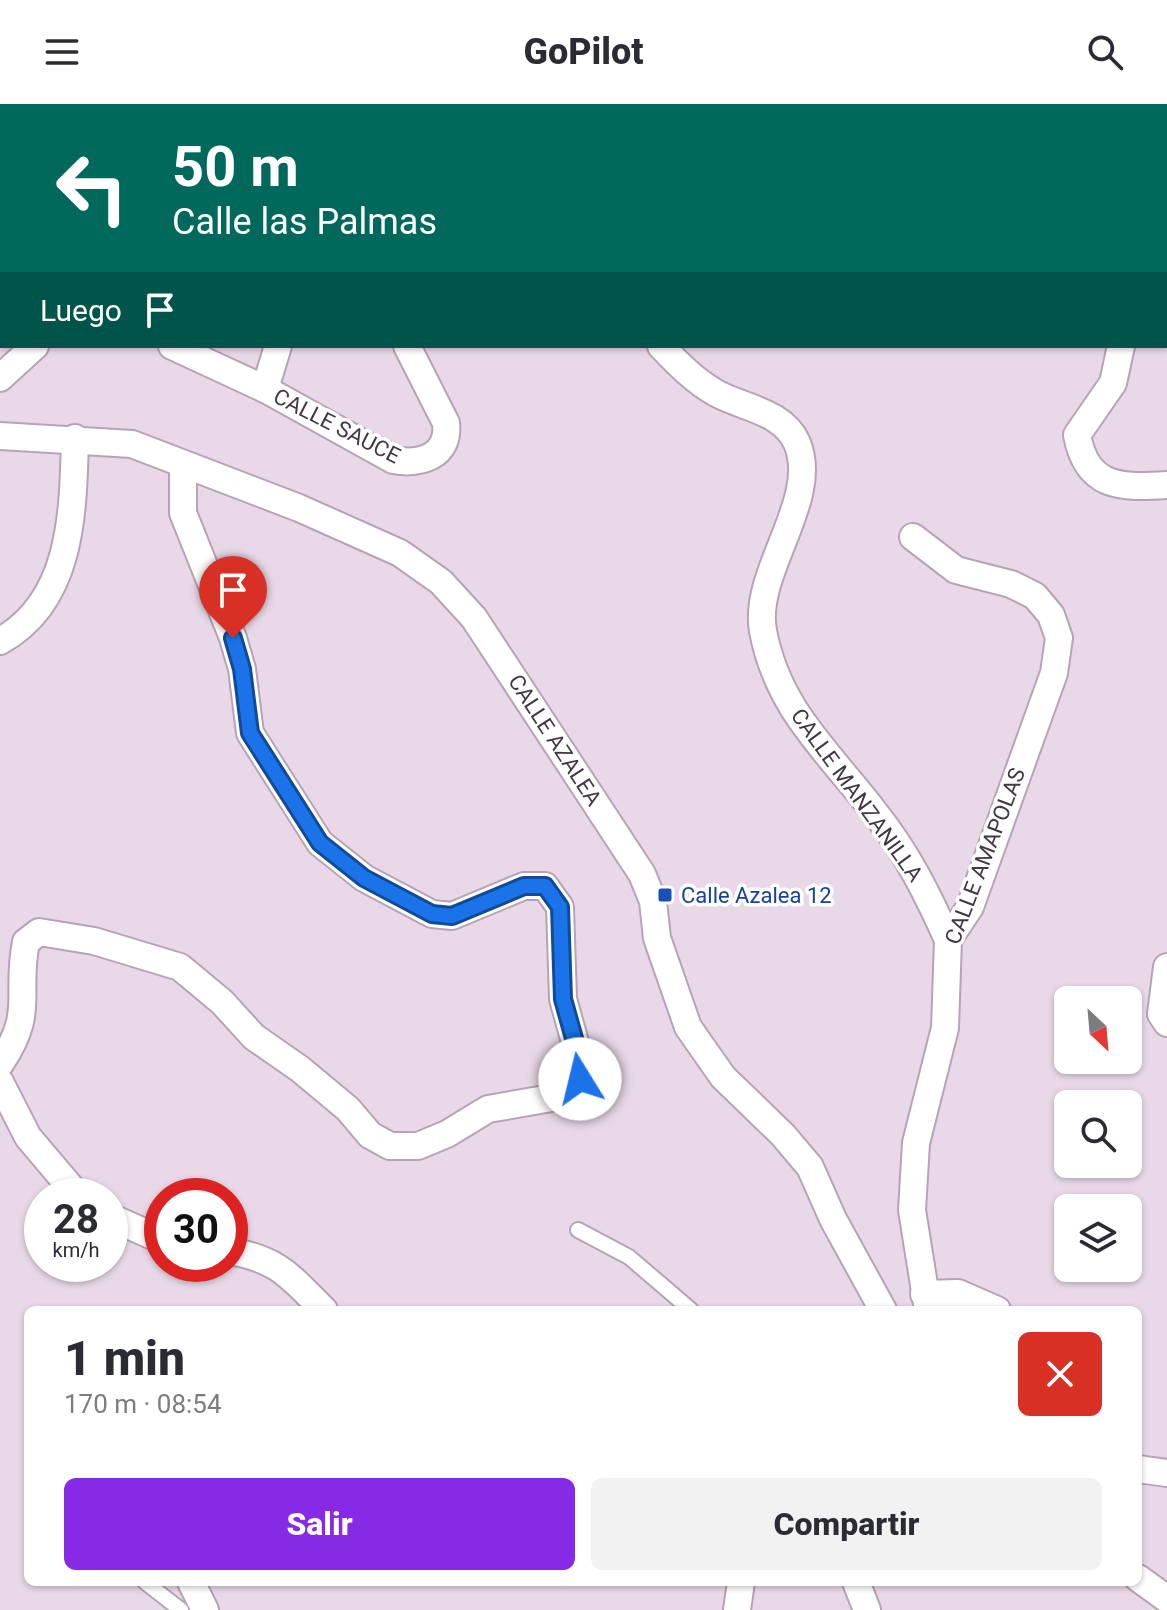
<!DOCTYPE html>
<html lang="es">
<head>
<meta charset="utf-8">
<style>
  :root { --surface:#fff; --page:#f2f2f3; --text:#2b2b33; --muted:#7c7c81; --accent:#872ae5 }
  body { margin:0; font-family:Roboto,sans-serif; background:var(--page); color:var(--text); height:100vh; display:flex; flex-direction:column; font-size:30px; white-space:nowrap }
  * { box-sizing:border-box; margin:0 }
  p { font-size:26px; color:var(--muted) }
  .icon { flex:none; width:44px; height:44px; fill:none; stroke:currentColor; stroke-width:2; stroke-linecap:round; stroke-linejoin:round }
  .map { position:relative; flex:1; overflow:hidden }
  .sheet { position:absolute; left:24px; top:1202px; width:1118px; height:280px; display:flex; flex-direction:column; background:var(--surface); border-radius:12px; box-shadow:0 2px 6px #0004 }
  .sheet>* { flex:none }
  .banner { position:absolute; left:0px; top:0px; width:1168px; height:244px; box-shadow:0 2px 6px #0004; background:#00695c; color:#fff; overflow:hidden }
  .needle { width:52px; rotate:154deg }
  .buttons { position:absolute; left:1054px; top:882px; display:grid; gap:16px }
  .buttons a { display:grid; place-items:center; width:88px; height:88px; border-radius:12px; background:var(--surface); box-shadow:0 2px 6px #0004; font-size:40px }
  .speed { position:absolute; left:24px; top:1074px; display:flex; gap:16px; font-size:40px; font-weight:700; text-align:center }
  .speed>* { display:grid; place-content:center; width:104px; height:104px; border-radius:50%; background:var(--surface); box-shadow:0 2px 6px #0004; line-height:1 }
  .speed small { font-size:20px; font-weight:400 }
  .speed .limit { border:12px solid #d22; background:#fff; color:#111 }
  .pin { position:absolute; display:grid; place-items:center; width:68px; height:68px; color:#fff; margin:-82px -34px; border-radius:50% 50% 50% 0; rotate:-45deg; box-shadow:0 0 8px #0007 }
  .pin .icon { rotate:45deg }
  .me { position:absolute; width:88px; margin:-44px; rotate:351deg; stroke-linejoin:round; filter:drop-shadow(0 0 6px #0008) }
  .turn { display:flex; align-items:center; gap:28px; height:168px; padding:0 40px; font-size:36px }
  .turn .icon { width:104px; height:104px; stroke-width:2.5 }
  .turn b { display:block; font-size:56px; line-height:68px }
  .then { display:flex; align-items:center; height:76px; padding:0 40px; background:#0003; gap:16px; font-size:30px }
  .round { display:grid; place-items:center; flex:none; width:84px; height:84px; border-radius:12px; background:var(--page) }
  .head { display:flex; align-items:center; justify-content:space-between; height:136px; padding:0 40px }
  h1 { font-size:48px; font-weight:800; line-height:60px }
  .button { display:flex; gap:16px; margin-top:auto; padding:16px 40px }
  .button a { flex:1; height:92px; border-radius:12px; background:var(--accent); color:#fff; font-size:32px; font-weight:800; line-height:92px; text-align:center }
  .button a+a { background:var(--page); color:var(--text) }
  header { display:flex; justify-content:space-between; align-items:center; height:104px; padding:0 40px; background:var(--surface); font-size:36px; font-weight:800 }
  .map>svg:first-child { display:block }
  .residential { fill:#e9d9e8; fill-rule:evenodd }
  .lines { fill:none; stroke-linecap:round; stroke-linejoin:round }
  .service-casing { stroke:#b6a4b6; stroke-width:18 }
  .minor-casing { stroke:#b6a4b6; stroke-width:30 }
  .service { stroke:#fff; stroke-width:14 }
  .minor { stroke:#fff; stroke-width:26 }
  .route-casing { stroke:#114b97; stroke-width:20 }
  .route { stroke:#1a73e8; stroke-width:14 }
  .transit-dot { fill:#1a4fb4; stroke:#fff; stroke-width:3 }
  .labels { text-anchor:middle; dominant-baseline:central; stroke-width:7; stroke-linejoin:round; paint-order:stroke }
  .street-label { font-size:22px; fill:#433644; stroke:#fff }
  .transit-label { font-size:22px; fill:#164399; stroke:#fff; text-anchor:start }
</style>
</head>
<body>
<header><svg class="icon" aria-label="menu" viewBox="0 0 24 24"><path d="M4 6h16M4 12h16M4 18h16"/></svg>GoPilot<svg class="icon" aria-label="search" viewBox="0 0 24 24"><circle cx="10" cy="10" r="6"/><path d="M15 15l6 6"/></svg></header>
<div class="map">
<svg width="1167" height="1506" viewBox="0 0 1167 1506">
  <rect width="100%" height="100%" fill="#f1e7f1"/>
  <path class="residential" d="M0,0h1167v1506h-1167zM2,2h1164v240h-1164zM1068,896h60v60h-60zM1068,1000h60v60h-60zM42,1092h68v68h-68zM162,1092h68v68h-68zM1068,1104h60v60h-60zM28,1206h1110v272h-1110z"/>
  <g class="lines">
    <g class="service-casing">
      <g id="service">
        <path d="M578,1126l51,27 62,53"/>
        <path d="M145,1478l36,28"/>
      </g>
    </g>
    <g class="minor-casing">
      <g id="minor">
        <path d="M274,0l1,2"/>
        <path d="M1125,0l2,2"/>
        <path d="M523,2l1,-2"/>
        <path d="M749,2v-2"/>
        <path d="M1166,33l1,1"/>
        <path d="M172,242l93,43 128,71c28,5 57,-4 53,-37l-39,-77"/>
        <path d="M661,242c17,18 34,35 55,47 27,15 67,18 81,50 24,57 -45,129 -34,188 15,80 67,122 113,183 31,39 52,81 72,126"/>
        <path d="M1121,242l-8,37 -36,52c10,53 43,53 90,50"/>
        <path d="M0,274l35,-32"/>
        <path d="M265,285l13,-43"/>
        <path d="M0,332l132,8 167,64 101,45 41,29 33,36 168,256 11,27 4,37 31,89 35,50 60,58 27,32 23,52 50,91"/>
        <path d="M913,433l43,33 55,14 24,12 16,19 8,23 -5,35 -84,234 -22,33 -3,88 -29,115 -4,67 16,100"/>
        <path d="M0,537c73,-40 73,-130 75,-203"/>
        <path d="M1167,863l-6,47 6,9"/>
        <path d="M0,960c36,-53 15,-68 26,-122l13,-10 55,9 86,26 42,35 32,35 46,32 48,40 22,26 20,11h28l29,-12 41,-25 75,-13 17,-17v-19l-17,-61 -3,-92 -15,-21h-21l-72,30 -20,-2 -68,-36 -44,-35 -70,-110 -8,-64 -9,-31 -50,-125v-49"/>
        <path d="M0,978l28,55 50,59"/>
        <path d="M110,1113l52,23"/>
        <path d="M230,1147c50,9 59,25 94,59"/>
        <path d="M924,1190l34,-1 39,17"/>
        <path d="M1138,1365l29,4"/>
        <path d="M1138,1474l29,21"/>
        <path d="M191,1478l14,28"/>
        <path d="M856,1478l11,28"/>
        <path d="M737,1506l4,-28"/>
      </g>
    </g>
    <use href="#service" class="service"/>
    <use href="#minor" class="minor"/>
  </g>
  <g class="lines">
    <g class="route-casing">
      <path id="route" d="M233,534l9,31 8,64 70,110 44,35 68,36 20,2 72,-30h21l15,21 3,92 17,61v19"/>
    </g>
    <use href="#route" class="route"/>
  </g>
  <rect class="transit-dot" x="657" y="783" width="16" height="16" rx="4"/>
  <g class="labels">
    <g class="street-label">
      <text transform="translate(337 322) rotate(27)">CALLE SAUCE</text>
      <text transform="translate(555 636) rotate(57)">CALLE AZALEA</text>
      <text transform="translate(857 691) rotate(54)">CALLE MANZANILLA</text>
      <text transform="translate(985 752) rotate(-69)">CALLE AMAPOLAS</text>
    </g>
    <g class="transit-label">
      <text x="681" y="791">Calle Azalea 12</text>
    </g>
  </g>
</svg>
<div class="buttons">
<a><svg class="needle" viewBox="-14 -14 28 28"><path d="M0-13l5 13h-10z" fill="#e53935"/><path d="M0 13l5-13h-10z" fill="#7c7c81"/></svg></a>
<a><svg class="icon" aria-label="search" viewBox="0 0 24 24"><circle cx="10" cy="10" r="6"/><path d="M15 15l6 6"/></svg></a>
<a><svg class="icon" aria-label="layers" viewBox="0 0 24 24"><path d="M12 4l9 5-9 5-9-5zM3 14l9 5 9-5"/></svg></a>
</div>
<div class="speed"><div>28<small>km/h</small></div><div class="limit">30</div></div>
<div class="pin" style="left:233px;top:534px;background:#d93025"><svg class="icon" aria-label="arrive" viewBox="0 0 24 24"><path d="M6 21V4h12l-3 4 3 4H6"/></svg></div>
<svg class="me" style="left:580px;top:975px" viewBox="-20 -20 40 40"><circle r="19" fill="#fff"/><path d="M0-13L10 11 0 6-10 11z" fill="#1a73e8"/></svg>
<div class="banner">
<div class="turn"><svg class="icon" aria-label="left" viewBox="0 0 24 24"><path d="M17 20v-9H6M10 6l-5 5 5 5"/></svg><div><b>50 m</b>Calle las Palmas</div></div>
<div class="then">Luego<svg class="icon" aria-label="arrive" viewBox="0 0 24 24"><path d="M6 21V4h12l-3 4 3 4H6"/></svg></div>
</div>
<section class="sheet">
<div class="head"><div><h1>1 min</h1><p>170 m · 08:54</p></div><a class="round" style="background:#d93025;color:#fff"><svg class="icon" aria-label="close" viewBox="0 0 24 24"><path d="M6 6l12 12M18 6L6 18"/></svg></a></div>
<div class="button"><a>Salir</a><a>Compartir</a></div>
</section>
</div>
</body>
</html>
